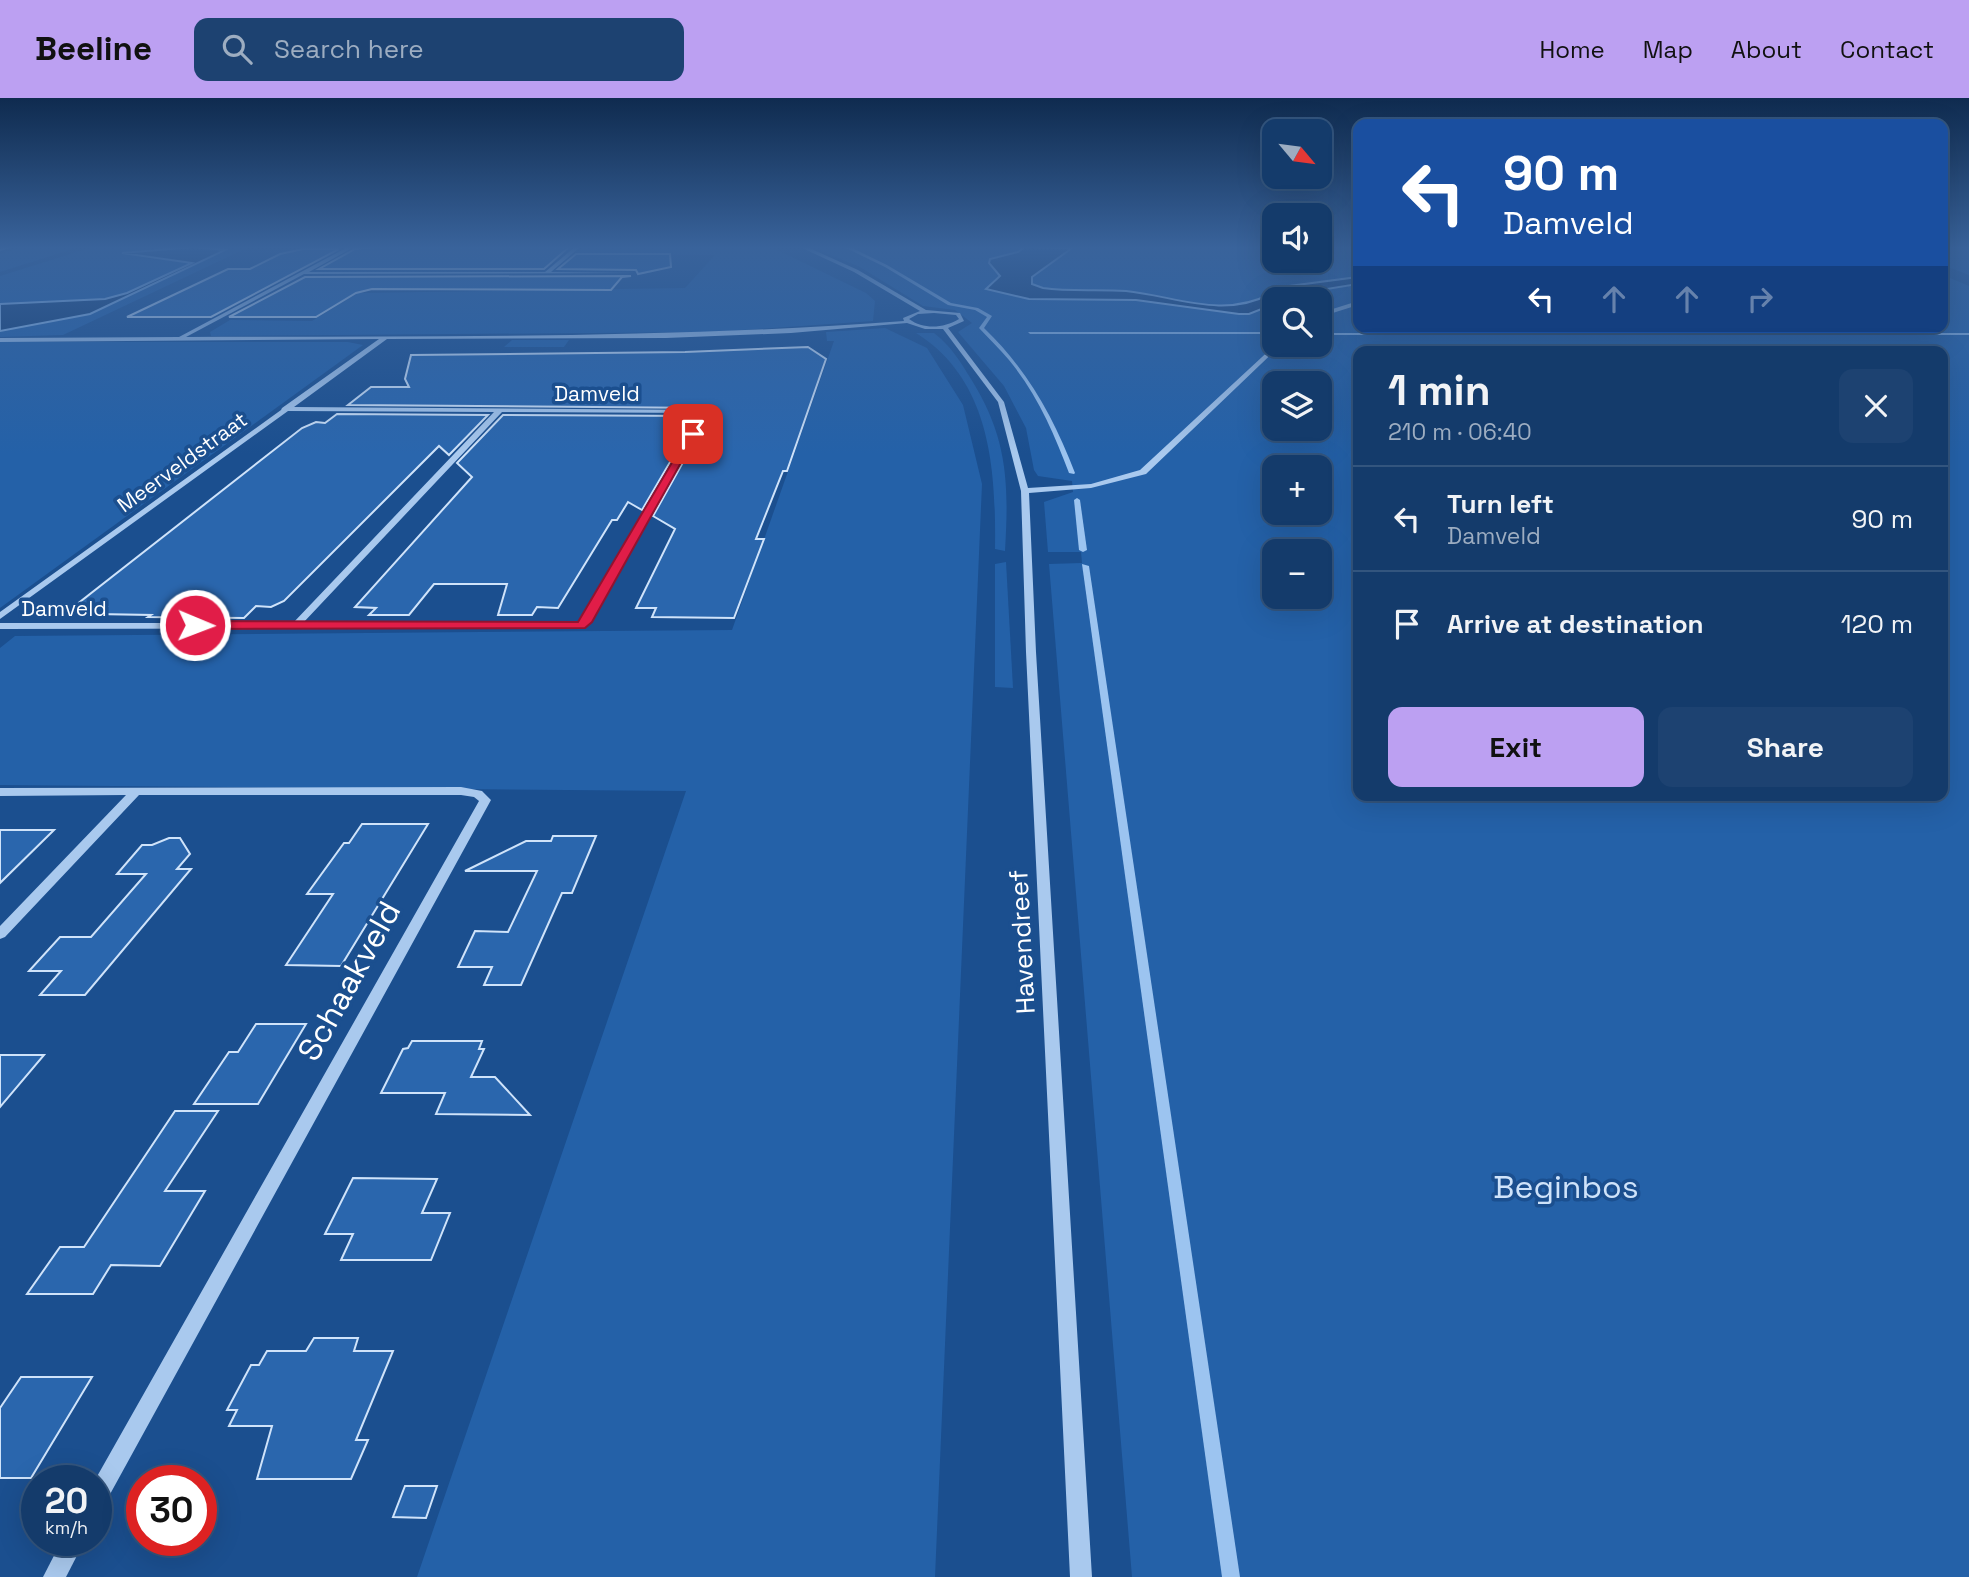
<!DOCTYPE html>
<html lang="en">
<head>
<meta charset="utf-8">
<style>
  :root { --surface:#143b6b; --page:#1d4271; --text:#f1f3f6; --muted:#9dadc1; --line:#33557e; --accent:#bca0f2 }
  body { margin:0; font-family:"Space Grotesk",sans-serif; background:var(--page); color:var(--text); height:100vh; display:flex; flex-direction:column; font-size:26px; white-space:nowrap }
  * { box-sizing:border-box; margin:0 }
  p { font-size:23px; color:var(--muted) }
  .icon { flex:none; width:38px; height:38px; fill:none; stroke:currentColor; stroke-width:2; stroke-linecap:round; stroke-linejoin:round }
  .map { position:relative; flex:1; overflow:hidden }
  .side { position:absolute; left:1353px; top:248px; width:595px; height:455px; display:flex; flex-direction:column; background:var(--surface); border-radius:14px; box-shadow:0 7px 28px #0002,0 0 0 2px var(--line) }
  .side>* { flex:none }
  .hud { position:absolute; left:1353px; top:21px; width:595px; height:214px; border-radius:14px; box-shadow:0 7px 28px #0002,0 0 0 2px var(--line); background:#1a4fa0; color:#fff; overflow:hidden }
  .needle { width:46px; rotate:119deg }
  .buttons { position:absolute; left:1262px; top:21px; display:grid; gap:14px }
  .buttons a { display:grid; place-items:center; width:70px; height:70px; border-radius:14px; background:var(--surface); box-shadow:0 7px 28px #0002,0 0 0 2px var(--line); font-size:35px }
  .speed { position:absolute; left:21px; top:1367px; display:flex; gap:14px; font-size:35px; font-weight:700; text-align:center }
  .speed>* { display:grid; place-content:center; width:91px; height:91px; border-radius:50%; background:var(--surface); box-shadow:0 7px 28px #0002,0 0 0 2px var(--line); line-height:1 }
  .speed small { font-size:18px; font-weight:400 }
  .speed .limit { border:10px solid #d22; background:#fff; color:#111 }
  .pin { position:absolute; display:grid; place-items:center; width:60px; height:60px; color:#fff; margin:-30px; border-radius:14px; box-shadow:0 4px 10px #0006 }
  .me { position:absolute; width:77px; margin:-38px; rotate:91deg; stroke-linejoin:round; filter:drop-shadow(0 0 5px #0008) }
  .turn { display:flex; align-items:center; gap:24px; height:147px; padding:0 35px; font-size:32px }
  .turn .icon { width:91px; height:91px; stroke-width:2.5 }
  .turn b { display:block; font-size:49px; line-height:60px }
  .lanes { display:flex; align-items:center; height:66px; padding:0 35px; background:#0003; justify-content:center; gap:35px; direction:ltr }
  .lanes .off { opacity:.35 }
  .round { display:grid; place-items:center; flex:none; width:74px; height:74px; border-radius:14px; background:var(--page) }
  .headline { display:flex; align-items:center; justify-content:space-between; height:119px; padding:0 35px }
  h1 { font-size:42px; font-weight:800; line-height:52px }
  .cta { display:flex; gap:14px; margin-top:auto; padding:14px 35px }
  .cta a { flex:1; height:80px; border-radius:14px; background:var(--accent); color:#111; font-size:28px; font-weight:800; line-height:80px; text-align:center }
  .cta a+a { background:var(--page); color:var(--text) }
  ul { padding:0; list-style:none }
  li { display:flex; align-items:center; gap:21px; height:105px; padding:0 35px; border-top:2px solid var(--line) }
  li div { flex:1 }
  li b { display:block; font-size:26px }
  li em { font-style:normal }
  header { display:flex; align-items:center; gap:42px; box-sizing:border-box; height:98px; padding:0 35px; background:var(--accent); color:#111 }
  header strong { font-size:33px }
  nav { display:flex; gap:38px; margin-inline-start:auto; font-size:24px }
  .search { width:490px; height:63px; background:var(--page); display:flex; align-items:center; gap:18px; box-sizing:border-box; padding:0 24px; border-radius:14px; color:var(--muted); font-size:26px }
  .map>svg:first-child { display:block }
  .green { fill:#2461a8; fill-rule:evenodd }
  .water { fill:#123a6d; stroke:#9cc4f0; stroke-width:2 }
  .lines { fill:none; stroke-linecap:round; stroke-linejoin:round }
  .stream { fill:#9cc4f0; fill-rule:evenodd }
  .building { fill:#2a66ad; stroke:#cfe3fa; stroke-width:2 }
  .minor { fill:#a9c9ee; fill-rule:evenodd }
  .route { fill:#e11d48; stroke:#92132f; stroke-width:2 }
  .labels { text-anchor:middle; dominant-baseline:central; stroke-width:7; stroke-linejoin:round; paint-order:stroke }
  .far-street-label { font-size:21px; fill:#fff; stroke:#1b4f8f }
  .street-label { font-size:26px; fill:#fff; stroke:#1b4f8f }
  .near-street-label { font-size:32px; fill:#fff; stroke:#1b4f8f }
  .near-park-label { font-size:32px; fill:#cfe3fa; stroke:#1b4f8f }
</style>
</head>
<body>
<header>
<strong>Beeline</strong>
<div class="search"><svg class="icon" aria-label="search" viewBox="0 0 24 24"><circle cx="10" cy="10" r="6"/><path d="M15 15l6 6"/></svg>Search here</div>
<nav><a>Home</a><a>Map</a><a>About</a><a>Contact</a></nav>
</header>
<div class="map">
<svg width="1969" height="1479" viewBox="0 0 1969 1479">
  <rect width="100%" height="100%" fill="#1b4f8f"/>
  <g class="green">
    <path d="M23,149h56l-79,25v-18z"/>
    <path d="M93,149h101l-71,6 27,6 43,3 -66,31 -22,6 -105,5v-28z"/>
    <path d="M206,149h43l-186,88 -63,2v-6l90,-17 134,-63z"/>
    <path d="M583,149h188l95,46 9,8 -2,20 -159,11 -503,4 -1,-4 20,-12 82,1 46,-28 327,-5 30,-33 -139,-1z"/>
    <path d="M811,149h463v14h46v-14h38v80h584l1,-52 26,11v1291h-837l-83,-1013 33,-1 -1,-11h-33l-4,-50 29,-10 -1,-11 -34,-5 -4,-6 -8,-42 -22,-42 -46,-54 14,-9 -17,-13 -32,-4 -63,-39zM1274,201h46v46h-46zM1358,254h584v444h-584zM1274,285h46v46h-46zM1274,369h46v46h-46zM1274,453h46v46h-46z"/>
    <path d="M1942,149h27v28l-26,-10z"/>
    <path d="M885,230l42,20 36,57 19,79 -47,1093h-518l269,-786 -686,-6v-137l15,-12 717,-6 102,-289h-7l-1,-9z"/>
    <path d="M916,235h18c17,13 26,28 37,46 37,59 38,105 34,172l-10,-2c1,-80 -4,-169 -79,-216z"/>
    <path d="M512,242h57l-5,7h-60z"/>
    <path d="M0,244h348l15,3 -363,263z"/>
    <path d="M1006,464l7,126 -18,-1v-123z"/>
  </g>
  <g class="water">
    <path d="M194,149l31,3 -135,64 -90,17v-27l105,-5 22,-6 65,-30 -70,-10z"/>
    <path d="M1024,149l48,1 -40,29v7l11,4c28,4 55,1 83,3 49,5 97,28 144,3l16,5h-12v5l-25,10h-10l-103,-14 -107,-1 -43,-10 14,-13 -11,-13 1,-4 28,-7z"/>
    <path d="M1358,179v7l-62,10 -22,-6z"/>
  </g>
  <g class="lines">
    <g class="stream">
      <path d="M844,149h6l37,18 64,38 27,5 14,8 -8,12c43,41 70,90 91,145l-1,1 -5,-1c-15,-40 -32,-79 -60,-113 -9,-11 -20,-21 -30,-32l8,-11 -12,-7 -27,-5 -63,-38z"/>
      <path d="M1028,234h232l2,1 -2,1h-230z"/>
      <path d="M1320,235h340l2,1 -2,1h-340z"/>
      <path d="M1676,235h207l2,1 -2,1h-205z"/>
      <path d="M1897,235h72v2h-70z"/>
      <path d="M1077,400l3,2 7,50 -4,2 -4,-2 -5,-50z"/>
      <path d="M1082,466l7,2 151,1011h-18z"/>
    </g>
  </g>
  <g class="building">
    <path d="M374,149h195l-25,22h-225l36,-20z"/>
    <path d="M303,151h36l-128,68h-84l101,-48h22l30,-15z"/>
    <path d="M576,156h94l1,13 -33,7 -2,-4 -78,-1z"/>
    <path d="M631,178l-9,1 -11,13 -239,-1 -16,4 -40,24h-87l76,-40z"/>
    <path d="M808,249l18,12 -39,112h-4l-27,68h8l-30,79 -82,-1 4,-9h-20l39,-79 -22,-13 58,-104 -1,-4 -362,-3 23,-18h38l-4,-8 6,-24 274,-3z"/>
    <path d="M337,316l151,1 -39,40 -10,-9 -155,155 -13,6 -15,-1 -12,12 -96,-1 3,-2 -54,-1 9,-7 -30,-2 226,-177 14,-6 9,1z"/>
    <path d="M503,317l194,1 -55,94 -14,-8 -11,18h-5l-54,88 -21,-1 -5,8h-34l9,-31h-73l-25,31h-40l7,-7 -21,-1 117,-130 -15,-14z"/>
    <path d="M362,726h66l-87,142 -55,-1 47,-71h-26l37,-51h5z"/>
    <path d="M0,732h54l-54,53z"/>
    <path d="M553,738h43l-24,57h-10l-41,92h-37l8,-18h-34l17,-36 33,1 29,-61h-72l61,-30h25z"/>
    <path d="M169,740h11l10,16 -13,15h14l-106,126h-45l21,-24h-32l31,-34h31l55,-63h-29l25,-29h10z"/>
    <path d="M256,926h50l-48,80h-64l35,-52h9z"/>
    <path d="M412,943h70l-3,8h5l-13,28h24l35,38 -94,-1 9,-21h-64l22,-44 5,-1z"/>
    <path d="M0,957h44l-44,52z"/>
    <path d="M175,1013h43l-53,80h40l-45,75 -49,-1 -18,29h-66l33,-47h24z"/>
    <path d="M353,1080l84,1 -15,34h28l-19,47h-90l12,-26h-28z"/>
    <path d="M314,1240h44l-4,13h39l-37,89h12l-17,39h-94l15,-53h-43l8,-16h-10l24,-45h8l8,-14h39z"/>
    <path d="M21,1279h71l-61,101h-31v-70z"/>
    <path d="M405,1388h32l-11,32 -33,-1z"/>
  </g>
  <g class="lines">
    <g class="minor">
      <path d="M5,149h9l-14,4v-2z"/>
      <path d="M348,149h6l-45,25h236l30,-25h5l-29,25 85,1 -332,1 -118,63c239,-1 479,2 718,-16l-1,-3 17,-7 -66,-39 -54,-25h7l51,23 68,40 34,3 4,8 -16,7 56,74 24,86 63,-4 49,-14 135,-125h6l-135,129 -55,14 -62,5 7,159 56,925h-22l-44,-925 -5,-161 -23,-89 -55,-73h-18l-18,-6 -116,10 -125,5 -279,1 -93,68 414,3 1,1 -121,213 -8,4 -580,1v-6h293l201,-211 -206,-1 -288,208v-7l281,-202 1,-2 97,-69 -379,3v-4l179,-1zM934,215l22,2 3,4c-15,9 -35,11 -50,0l9,-5zM502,314l200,1 -121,207 -3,2 -275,1z"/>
      <path d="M1358,203v4l-38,12v-4z"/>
      <path d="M461,689l21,4 9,9 -388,707 -7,3 -1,-30 384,-679 -5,-4 -13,-2h-322l-134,142 -5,2v-13l126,-131 -126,1v-8z"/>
      <path d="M62,1442h23l-19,37h-23z"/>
    </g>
  </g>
  <linearGradient id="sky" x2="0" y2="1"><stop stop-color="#0f2b4f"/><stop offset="0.42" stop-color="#39639b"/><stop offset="1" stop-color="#39639b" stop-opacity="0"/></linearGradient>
  <rect width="1969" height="356" fill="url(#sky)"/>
  <path class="route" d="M690,334l7,2 -105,188 -7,6 -390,1 -6,-4 6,-4 383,1z"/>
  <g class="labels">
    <g class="far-street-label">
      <text x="597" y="295">Damveld</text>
      <text transform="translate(182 364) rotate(-36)">Meerveldstraat</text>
      <text x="64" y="510">Damveld</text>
    </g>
    <g class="street-label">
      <text transform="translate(1022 844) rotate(-93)">Havendreef</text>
    </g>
    <g class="near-street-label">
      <text transform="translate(349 883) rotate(-61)">Schaakveld</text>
    </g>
    <g class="near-park-label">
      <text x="1566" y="1089">Beginbos</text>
    </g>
  </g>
</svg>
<div class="buttons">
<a><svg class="needle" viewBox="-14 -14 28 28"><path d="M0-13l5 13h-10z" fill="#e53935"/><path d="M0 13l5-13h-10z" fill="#9dadc1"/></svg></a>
<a><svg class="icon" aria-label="sound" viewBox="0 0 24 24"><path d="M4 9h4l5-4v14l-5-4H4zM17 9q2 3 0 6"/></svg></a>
<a><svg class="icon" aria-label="search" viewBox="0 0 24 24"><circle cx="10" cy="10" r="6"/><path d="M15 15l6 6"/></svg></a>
<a><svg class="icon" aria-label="layers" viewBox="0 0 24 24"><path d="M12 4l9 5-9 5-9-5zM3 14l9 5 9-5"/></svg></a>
<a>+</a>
<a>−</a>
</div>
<div class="speed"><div>20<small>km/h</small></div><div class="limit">30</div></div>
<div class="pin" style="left:693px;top:336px;background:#d93025"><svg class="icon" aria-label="arrive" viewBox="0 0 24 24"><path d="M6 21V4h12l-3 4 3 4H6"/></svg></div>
<svg class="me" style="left:195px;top:527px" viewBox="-20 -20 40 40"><circle r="17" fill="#e11d48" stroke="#fff" stroke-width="3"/><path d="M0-11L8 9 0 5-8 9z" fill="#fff"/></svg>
<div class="hud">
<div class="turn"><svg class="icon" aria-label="left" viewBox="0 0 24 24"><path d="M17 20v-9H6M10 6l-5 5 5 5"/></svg><div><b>90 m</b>Damveld</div></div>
<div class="lanes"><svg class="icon" aria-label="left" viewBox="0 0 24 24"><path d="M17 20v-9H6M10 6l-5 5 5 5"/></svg><svg class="icon off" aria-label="ahead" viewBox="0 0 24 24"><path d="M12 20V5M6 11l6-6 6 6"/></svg><svg class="icon off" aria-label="ahead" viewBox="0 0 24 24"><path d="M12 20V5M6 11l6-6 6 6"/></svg><svg class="icon off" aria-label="right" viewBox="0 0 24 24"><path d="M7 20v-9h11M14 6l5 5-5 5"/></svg></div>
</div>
<section class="side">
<div class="headline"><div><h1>1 min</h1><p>210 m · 06:40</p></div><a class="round"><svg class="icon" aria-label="close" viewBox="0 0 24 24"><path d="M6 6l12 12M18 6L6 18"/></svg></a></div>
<ul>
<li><svg class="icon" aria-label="left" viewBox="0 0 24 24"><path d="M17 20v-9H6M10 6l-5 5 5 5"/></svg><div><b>Turn left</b><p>Damveld</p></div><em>90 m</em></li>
<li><svg class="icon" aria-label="arrive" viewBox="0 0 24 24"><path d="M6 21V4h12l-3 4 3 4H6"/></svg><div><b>Arrive at destination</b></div><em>120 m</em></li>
</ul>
<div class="cta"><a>Exit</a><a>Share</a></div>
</section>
</div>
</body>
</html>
